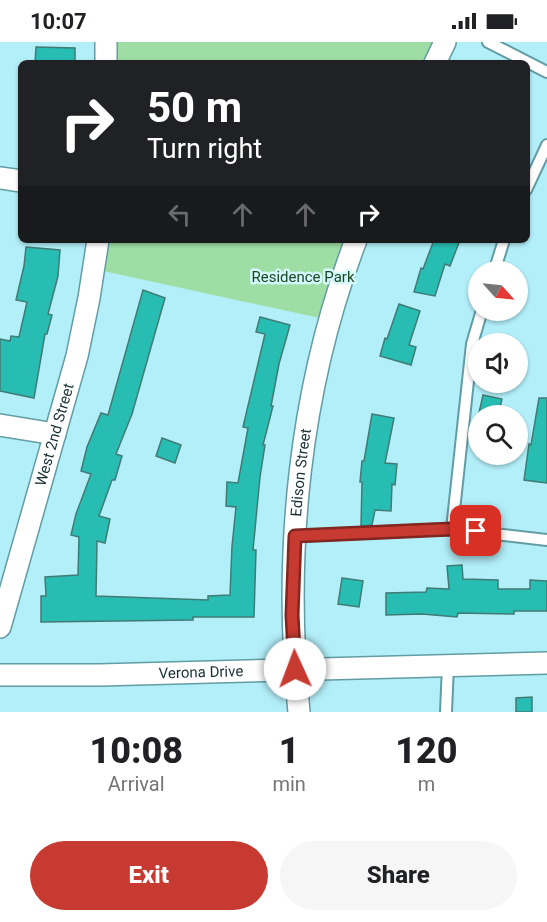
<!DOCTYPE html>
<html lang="en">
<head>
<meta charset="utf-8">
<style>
  :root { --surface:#fff; --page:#f6f6f6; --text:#202124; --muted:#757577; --accent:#c73a32 }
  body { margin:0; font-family:Roboto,sans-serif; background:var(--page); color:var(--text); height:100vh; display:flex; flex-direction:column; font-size:22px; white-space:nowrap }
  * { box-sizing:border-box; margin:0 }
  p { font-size:20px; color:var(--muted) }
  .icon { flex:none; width:33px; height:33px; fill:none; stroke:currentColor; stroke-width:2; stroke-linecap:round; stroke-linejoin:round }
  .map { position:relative; height:670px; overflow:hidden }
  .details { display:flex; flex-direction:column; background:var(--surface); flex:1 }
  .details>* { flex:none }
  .banner { position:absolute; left:18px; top:18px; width:512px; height:183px; border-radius:9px; box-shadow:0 2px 4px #0004; background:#202124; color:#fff; overflow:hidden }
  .needle { width:39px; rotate:117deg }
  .controls { position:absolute; left:468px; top:219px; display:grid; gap:12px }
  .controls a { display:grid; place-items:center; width:60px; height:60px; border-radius:50%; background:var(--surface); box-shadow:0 2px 4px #0004; font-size:30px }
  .pin { position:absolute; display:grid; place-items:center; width:51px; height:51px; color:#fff; margin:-26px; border-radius:12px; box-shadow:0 3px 9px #0006 }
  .me { position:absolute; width:66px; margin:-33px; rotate:358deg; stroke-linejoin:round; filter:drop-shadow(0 0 4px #0008) }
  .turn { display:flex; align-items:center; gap:21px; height:126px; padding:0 30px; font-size:27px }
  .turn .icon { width:78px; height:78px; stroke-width:2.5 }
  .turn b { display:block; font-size:42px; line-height:51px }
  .lanes { display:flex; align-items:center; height:57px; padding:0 30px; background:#0003; justify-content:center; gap:30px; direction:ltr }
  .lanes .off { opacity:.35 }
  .eta { display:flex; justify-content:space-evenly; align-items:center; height:102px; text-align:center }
  .eta b { font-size:36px; font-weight:800; line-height:42px }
  .action { display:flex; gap:12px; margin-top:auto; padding:12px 30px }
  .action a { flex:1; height:69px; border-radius:36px; background:var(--accent); color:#fff; font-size:24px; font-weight:800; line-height:69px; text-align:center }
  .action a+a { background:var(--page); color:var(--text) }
  .status { display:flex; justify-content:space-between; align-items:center; height:42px; padding:0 30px; background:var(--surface); direction:ltr }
  .status svg { height:16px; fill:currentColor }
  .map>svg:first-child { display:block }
  .green { fill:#9edea5 }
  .building { fill:#28bdb3; stroke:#407b75; stroke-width:1.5 }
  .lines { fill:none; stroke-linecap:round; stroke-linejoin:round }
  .lane-casing { stroke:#629ca4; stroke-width:14 }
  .street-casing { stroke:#629ca4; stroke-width:24 }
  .lane { stroke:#fff; stroke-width:10 }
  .street { stroke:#fff; stroke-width:21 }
  .route-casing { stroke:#812620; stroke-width:15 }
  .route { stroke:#c73a32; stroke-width:10 }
  .labels { text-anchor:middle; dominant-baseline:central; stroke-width:5; stroke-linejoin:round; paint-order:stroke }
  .park-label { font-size:15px; fill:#164b21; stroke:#d5f8fd }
  .street-label { font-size:15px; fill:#193135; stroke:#d5f8fd }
</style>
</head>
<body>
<div class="status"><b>10:07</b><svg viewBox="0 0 49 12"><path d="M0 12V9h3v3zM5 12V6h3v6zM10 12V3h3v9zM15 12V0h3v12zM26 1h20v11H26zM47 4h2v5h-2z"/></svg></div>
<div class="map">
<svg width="547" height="670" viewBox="0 0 547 670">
  <rect width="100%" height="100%" fill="#b3eff9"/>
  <g class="green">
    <path d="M106,0h339l-10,21h-329z"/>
    <path d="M98,198h258l-27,80 -235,-51z"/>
  </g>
  <g class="building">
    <path d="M36,5l39,1v15h-40z"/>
    <path d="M434,198h26l-10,26 -5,-2 -10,32 -21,-4 7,-24 2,1z"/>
    <path d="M26,205l34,3 -2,26 -10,38 4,1 -5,19h-2l-11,64 -34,-7v-52l10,2 1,-5 8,1 8,-35 -11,-2 8,-34z"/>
    <path d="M143,248l22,8 -33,116 -16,40 6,2 -7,24h-3l-13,36 11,3 -5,24 -8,-2 -1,55 112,4v-4l22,-1 2,-49 4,-39 -10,-1 1,-24 11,1 10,-55 -5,-1 22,-93 -9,-2 4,-15 30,8 -11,39 -8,42h2l-10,39h2l-5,32 -7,73h3l-2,67h-61v3l-152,2v-26h5l-1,-19 33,-2 1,-38 -8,-2 5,-21 15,-40 -10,-3 6,-24 14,-34 7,2z"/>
    <path d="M399,262l21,7 -11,34 7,2 -5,18 -31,-9 5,-18 2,1z"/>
    <path d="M483,353l19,4 -4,17 -19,-3z"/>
    <path d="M539,356h8v85l-23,-3 5,-36 2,1z"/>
    <path d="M372,372l22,4 -9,45 12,1 -2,21 -3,-1 -1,27 -16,-1 -3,15 -11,1 1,-44h-2l2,-21h2z"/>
    <path d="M162,396l19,7 -6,18 -19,-7z"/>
    <path d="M462,523l1,14 35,1v9h32v-9l17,1v30h-33v3l-56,-1 -1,4 -35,-3 -36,1v-22l40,-1 1,-4 22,1 -2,-23z"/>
    <path d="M342,536l21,3 -4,26 -21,-3z"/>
    <path d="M532,655v15h-16v-14z"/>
  </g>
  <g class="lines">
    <g class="lane-casing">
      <g id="lane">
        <path d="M488,0l59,30"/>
        <path d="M526,148l21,-45"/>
        <path d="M494,230l10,-32"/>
        <path d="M452,487l20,-185 10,-34"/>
        <path d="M295,494l157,-7 95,11"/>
        <path d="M446,670l2,-47"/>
      </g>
    </g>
    <g class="street-casing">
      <g id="street">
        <path d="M106,21v-21"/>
        <path d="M435,21l10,-21"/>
        <path d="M0,136l21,3"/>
        <path d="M0,383l55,9"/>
        <path id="s1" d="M0,585l77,-271 12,-58 9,-58"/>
        <path id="s2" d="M0,633h100l447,-12"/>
        <path id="s3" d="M299,670c-16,-158 0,-323 57,-472"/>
      </g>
    </g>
    <use href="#lane" class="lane"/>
    <use href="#street" class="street"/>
  </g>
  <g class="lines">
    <g class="route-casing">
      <path id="route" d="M295,627l-3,-54 3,-79 157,-7 24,2"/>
    </g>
    <use href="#route" class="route"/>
  </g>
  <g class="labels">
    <g class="park-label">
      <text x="303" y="235">Residence Park</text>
    </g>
    <g class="street-label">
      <text stroke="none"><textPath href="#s1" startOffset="200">West 2nd Street</textPath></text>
      <text stroke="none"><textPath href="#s3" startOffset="240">Edison Street</textPath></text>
      <text stroke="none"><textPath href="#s2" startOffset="201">Verona Drive</textPath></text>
    </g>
  </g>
</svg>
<div class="controls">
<a><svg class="needle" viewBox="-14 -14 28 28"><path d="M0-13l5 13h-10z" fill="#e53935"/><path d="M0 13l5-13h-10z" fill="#757577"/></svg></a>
<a><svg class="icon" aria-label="sound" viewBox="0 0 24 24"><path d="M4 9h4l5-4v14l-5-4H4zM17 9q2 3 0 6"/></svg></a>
<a><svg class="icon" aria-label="search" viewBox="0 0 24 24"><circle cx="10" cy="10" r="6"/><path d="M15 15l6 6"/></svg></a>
</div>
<div class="pin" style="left:476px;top:489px;background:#d93025"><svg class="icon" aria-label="arrive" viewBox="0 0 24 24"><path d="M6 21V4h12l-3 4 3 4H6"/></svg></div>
<svg class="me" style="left:295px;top:627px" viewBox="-20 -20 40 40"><circle r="19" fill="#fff"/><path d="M0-13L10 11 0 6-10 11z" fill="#c73a32"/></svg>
<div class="banner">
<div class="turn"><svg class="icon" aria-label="right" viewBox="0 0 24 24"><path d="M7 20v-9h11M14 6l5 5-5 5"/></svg><div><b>50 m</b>Turn right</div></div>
<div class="lanes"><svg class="icon off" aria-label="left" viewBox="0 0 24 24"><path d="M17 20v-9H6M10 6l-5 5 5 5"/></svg><svg class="icon off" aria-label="ahead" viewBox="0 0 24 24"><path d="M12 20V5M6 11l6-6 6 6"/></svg><svg class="icon off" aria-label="ahead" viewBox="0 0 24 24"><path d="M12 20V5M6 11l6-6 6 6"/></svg><svg class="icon" aria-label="right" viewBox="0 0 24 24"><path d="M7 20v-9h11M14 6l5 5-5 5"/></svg></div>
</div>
</div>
<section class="details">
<div class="eta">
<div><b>10:08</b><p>Arrival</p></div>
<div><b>1</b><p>min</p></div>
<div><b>120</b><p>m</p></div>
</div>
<div class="action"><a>Exit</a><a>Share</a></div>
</section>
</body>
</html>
